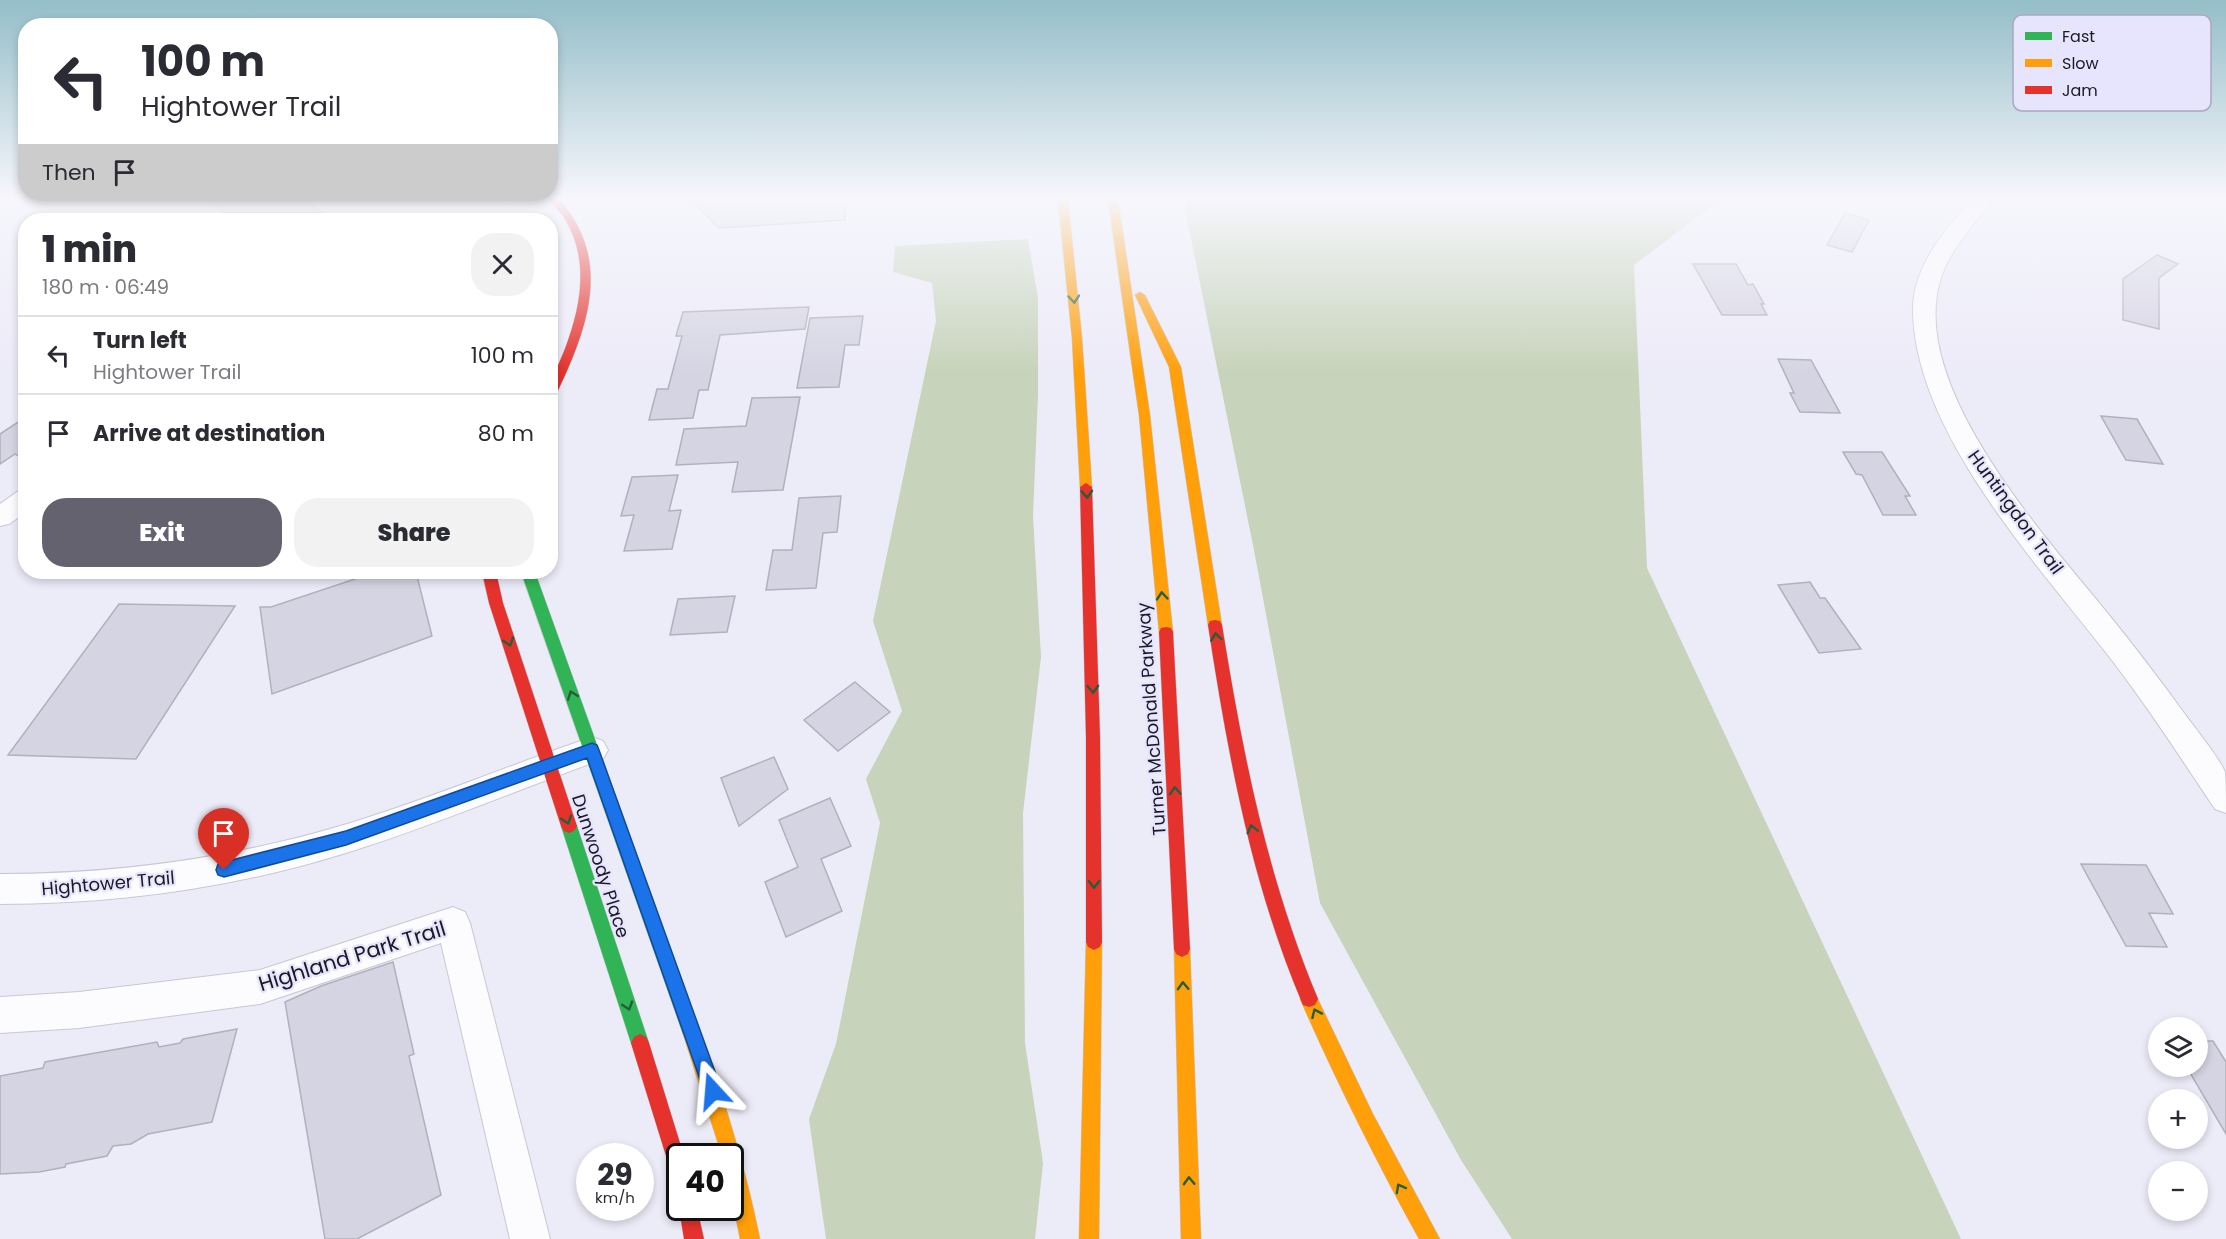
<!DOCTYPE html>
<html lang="en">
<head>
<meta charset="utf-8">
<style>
  :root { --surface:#fff; --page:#f2f2f3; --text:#2b2b33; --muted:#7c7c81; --line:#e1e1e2; --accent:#64626e }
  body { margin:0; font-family:Poppins,sans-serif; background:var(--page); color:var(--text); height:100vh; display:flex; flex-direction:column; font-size:22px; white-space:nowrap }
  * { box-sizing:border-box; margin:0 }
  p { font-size:20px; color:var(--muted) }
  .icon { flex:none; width:33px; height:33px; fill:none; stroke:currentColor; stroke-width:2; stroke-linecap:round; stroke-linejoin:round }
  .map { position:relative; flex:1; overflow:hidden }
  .panel { position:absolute; left:18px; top:213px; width:540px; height:366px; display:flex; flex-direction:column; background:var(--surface); border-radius:24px; box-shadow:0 3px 9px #0003 }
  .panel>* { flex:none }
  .top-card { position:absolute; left:18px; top:18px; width:540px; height:183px; border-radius:24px; box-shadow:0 3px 9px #0003; background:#fff; color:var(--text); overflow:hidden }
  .buttons { position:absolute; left:2148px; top:1017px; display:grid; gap:12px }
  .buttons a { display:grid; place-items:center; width:60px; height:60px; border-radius:50%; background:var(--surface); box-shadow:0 3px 9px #0003; font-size:30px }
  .speed { position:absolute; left:576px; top:1143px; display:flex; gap:12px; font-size:30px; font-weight:700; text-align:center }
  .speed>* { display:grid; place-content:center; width:78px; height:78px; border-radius:50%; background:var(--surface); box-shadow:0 3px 9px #0003; line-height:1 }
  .speed small { font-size:15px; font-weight:400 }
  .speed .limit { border:3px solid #111; border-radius:9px; background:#fff; color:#111 }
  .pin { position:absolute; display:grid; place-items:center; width:51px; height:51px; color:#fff; margin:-62px -26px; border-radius:50% 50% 50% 0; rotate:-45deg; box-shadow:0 0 6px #0007 }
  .pin .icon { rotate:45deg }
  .me { position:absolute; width:66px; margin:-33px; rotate:341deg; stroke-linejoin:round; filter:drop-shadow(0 0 4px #0008) }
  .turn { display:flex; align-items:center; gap:21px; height:126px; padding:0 24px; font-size:27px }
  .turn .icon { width:78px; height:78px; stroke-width:2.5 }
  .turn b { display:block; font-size:42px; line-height:51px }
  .then { display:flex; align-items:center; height:57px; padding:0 24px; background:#0003; gap:12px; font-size:22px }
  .round { display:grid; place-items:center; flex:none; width:63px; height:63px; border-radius:24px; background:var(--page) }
  .overview { display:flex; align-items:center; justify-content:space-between; height:102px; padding:0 24px }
  h1 { font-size:36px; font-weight:800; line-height:45px }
  .cta { display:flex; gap:12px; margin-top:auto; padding:12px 24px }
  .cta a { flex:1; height:69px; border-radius:24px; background:var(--accent); color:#fff; font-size:24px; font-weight:800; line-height:69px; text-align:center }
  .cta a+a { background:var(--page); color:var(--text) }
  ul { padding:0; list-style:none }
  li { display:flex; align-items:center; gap:18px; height:78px; padding:0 24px; border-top:2px solid var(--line) }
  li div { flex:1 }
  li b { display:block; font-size:22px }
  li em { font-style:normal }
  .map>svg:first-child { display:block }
  .green { fill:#c7d3ba }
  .building { fill:#d5d4e3; stroke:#b1b1bc; stroke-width:1.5 }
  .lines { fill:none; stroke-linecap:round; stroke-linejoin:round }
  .street-casing { stroke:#c8c7d3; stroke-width:2 }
  .fast-casing { stroke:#c8c7d3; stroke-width:1 }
  .slow-casing { stroke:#c8c7d3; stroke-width:1 }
  .jam-casing { stroke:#c8c7d3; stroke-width:1 }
  .street { fill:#fcfcfe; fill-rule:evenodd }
  .fast { fill:#30b455; fill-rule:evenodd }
  .slow { fill:#ff9f0a; fill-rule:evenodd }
  .jam { fill:#e5322d; fill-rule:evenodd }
  .oneway { stroke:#245f3a }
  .route { fill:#1a73e8; stroke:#114b97; stroke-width:1.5 }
  .labels { text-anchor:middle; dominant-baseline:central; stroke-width:4.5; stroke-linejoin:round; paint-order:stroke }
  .street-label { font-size:18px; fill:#1a1924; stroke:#e7e5fe }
  .near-street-label { font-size:21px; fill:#1a1924; stroke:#e7e5fe }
  .key { fill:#e7e5fe; stroke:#aaa8bd; stroke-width:1.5 }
  .key-label { font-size:16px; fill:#1a1924 }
</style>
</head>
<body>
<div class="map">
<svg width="2226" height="1239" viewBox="0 0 2226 1239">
  <rect width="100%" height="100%" fill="#ecebf8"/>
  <g class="green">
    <path d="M1188,199h533l-87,66 13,303 314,671h-449l-51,-79 -141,-257 -66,-353 -69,-341z"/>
    <path d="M1028,239l10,59v96l-5,122 8,141 -18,156 2,230 18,120 -8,76h-209l-17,-120 27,-75 44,-221 -14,-44 36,-68 -29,-90 63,-300 -4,-38 -39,-11 2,-26z"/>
  </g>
  <g class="building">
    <path d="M206,199h98l29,21h-99z"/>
    <path d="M690,199h156l-1,21 -126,8z"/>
    <path d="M1845,213l24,7 -17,32 -25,-7z"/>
    <path d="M2157,255l21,9 -19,14v51l-36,-9v-41z"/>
    <path d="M1693,264h43l12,21 5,-1 11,20h-3l6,11h-45z"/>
    <path d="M809,307l-4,22 -85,6 -12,55h-9l-6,28 -44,2 8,-31h11l14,-53h-6l7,-24z"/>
    <path d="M863,316l-4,29h-14l-6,42 -42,1 13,-70z"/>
    <path d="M1778,359l33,1 29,53 -40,-1 -10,-19h4z"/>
    <path d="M800,397l-17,93 -51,2 6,-30 -62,3 8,-36 62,-3 6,-28z"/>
    <path d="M2101,416l36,3 26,45 -37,-4z"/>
    <path d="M26,417v42l-11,-5 -15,10v-30z"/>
    <path d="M1843,452h39l28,44h-5l11,19h-33l-21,-40 -6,-1z"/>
    <path d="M678,475l-9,36 12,-1 -9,39 -48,2 10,-36 -13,1 11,-39z"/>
    <path d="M841,496l-4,36 -14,1 -7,55 -50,2 7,-40h19l7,-52z"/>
    <path d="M376,572h40l16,64 -160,58 -12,-87h11z"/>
    <path d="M1810,582l10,16h5l36,51 -42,4 -41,-68z"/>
    <path d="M735,596l-8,36 -57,3 8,-36z"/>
    <path d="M119,604l116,2 -99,153 -128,-4z"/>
    <path d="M855,682l35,30 -52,39 -34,-31z"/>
    <path d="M774,757l14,32 -49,37 -18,-48z"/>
    <path d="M830,798l21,48 -30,13 21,52 -56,26 -21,-55 33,-15 -19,-47z"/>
    <path d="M2081,864l65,1 27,49 -24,-1 18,34 -41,-1z"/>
    <path d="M393,962l21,92 -5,2 32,139 -84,44h-32l-40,-237 36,-16z"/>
    <path d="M237,1029l-25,93 -64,12 -17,10 -18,2 -6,10 -41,8 -1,3 -26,5 -39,2v-98l43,-8 2,-6 112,-20 2,5 21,-4 3,-4z"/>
    <path d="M2198,1041h15l13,21v72l-40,-68h12z"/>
  </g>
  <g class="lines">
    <g class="street-casing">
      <g id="street">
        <path d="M1972,199h21c-19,27 -42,48 -52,79 -35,108 106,260 168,337 26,32 51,65 75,98 10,14 35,44 41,59 1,10 1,29 1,41l-11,-4c-33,-49 -65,-99 -101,-146 -72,-94 -197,-226 -201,-349 -2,-45 31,-83 59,-115z"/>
        <path d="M26,489v23l-17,12 -9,2v-22l17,-12z"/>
        <path d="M592,737l11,4 5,9 -5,9c-86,31 -170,67 -257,94 -113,35 -228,51 -346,51v-30c118,0 234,-16 347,-50 83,-25 163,-59 245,-87z"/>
        <path d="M453,907l12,5 5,11 80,316h-40l-69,-296 -181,61 -181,24 -79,5v-36l79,-5 181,-22z"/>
      </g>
    </g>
    <g class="fast-casing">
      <g id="fast">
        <path d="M521,572h14l166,462 -3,6 -6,3 -6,-3 -3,-6z"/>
        <path d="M569,819l5,2 3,5 72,217 -3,6 -6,3 -6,-3 -3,-6 -70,-217 3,-5z"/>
      </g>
    </g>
    <g class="slow-casing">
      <g id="slow">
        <path d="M1058,199h10l14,139 10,149 -6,4 -6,-4 -8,-149z"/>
        <path d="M1108,199h10l32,216 23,217 -2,4h-10l-2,-4 -20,-217z"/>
        <path d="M1140,292l5,3 36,72 41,258 -2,4h-10l-2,-4 -39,-258 -34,-72z"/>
        <path d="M1094,934l6,3 2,5 -3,297h-20l7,-297 2,-5z"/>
        <path d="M1182,941l6,3 2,5 11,290h-20l-7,-290 2,-5z"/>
        <path d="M1309,991l6,2 58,121 67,125h-21c-43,-78 -83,-158 -119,-240l3,-6z"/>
        <path d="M692,1025l6,3 3,6c24,67 45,135 59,205h-20l-10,-50v-33h-8l-39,-122 3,-6z"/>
      </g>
    </g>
    <g class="jam-casing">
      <g id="jam">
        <path d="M549,199h10c55,62 28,130 -3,196l-6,4c0,-20 9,-34 16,-53 15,-41 23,-85 0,-125 -4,-8 -12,-14 -17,-22z"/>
        <path d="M1086,483l6,4 8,250 2,205 -2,5 -6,3 -6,-3 -2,-5v-205l-6,-250z"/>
        <path d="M482,572h14l7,31 74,223 -3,5 -5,2 -5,-2 -3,-5 -72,-223z"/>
        <path d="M1215,620l5,1 2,4c21,130 45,252 96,374l-3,6 -6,2 -6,-2c-52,-122 -75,-250 -95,-380l2,-4z"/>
        <path d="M1166,627l5,1 2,4 17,317 -2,5 -6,3 -6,-3 -2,-5 -15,-317 2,-4z"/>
        <path d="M640,1034l6,3 3,6 35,113h-4v25l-7,-2 -2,-7 -40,-129 3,-6z"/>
        <path d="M680,1206v2h17l7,31h-20l-5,-31z"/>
      </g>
    </g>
    <use href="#street" class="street"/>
    <use href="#fast" class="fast"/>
    <use href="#slow" class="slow"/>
    <use href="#jam" class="jam"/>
  </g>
  <defs><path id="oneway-chevron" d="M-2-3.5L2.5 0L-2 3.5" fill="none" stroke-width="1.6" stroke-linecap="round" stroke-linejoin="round" transform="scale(1.5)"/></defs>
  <g class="oneway">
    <use href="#oneway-chevron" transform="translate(1074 299) rotate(85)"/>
    <use href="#oneway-chevron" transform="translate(1087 494) rotate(87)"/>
    <use href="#oneway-chevron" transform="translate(1162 596) rotate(-95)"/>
    <use href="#oneway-chevron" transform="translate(1216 637) rotate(-98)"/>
    <use href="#oneway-chevron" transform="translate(509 642) rotate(72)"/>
    <use href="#oneway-chevron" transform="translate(1093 689) rotate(88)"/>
    <use href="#oneway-chevron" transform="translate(572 695) rotate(-110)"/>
    <use href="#oneway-chevron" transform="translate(1175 791) rotate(-93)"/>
    <use href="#oneway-chevron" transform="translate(567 820) rotate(72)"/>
    <use href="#oneway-chevron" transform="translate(1252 829) rotate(-104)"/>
    <use href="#oneway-chevron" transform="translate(1094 884) rotate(90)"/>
    <use href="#oneway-chevron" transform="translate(1183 986) rotate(-92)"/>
    <use href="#oneway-chevron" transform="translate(628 1006) rotate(72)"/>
    <use href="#oneway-chevron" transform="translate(1316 1013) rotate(-114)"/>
    <use href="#oneway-chevron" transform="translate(1189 1181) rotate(-92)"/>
    <use href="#oneway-chevron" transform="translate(1400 1188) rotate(-119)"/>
  </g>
  <linearGradient id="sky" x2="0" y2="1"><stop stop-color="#94bec8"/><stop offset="0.53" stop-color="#f6f6fc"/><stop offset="1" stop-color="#f6f6fc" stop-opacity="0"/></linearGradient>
  <rect width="2226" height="373" fill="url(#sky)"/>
  <path class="route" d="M592,743l5,2 2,5 123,341 -3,7 -6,2 -7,-2 -2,-7 -117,-333 -241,87 -122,32 -6,-2 -2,-5 2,-6 6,-2 122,-31z"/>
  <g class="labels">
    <g class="street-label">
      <text transform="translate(2016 512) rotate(54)">Huntingdon Trail</text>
      <text transform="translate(1151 719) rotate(-94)">Turner McDonald Parkway</text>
      <text transform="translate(601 866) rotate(72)">Dunwoody Place</text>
      <text transform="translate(108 883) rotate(-5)">Hightower Trail</text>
    </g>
    <g class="near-street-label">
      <text transform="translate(352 956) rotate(-17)">Highland Park Trail</text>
    </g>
  </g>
  <rect x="2013" y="15" width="198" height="96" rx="9" class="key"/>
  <rect x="2025" y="32" width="27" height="8" fill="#30b455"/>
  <rect x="2025" y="59" width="27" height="8" fill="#ff9f0a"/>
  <rect x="2025" y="86" width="27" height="8" fill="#e5322d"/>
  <g class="key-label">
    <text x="2062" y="42">Fast</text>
    <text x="2062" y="69">Slow</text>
    <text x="2062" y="96">Jam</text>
  </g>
</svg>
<div class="buttons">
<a><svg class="icon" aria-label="layers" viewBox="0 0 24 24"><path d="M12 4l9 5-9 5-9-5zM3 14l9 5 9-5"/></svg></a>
<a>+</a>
<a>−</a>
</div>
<div class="speed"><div>29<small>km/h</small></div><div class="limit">40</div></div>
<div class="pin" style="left:224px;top:870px;background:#d93025"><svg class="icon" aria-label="arrive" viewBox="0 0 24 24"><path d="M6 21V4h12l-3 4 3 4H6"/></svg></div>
<svg class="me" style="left:713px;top:1091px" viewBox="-20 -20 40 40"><path d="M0-17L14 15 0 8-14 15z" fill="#1a73e8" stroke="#fff" stroke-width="4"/></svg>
<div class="top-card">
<div class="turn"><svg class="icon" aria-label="left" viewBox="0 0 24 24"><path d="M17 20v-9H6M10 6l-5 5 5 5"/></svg><div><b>100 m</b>Hightower Trail</div></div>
<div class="then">Then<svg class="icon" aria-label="arrive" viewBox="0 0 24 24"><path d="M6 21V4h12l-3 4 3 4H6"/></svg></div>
</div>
<section class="panel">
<div class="overview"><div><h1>1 min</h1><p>180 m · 06:49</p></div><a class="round"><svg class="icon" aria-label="close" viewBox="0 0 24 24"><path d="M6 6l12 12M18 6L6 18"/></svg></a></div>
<ul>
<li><svg class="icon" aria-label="left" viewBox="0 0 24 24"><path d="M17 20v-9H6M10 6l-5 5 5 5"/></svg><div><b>Turn left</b><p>Hightower Trail</p></div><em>100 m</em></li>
<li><svg class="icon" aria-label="arrive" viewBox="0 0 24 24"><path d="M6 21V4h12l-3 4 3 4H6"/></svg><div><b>Arrive at destination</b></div><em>80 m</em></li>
</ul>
<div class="cta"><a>Exit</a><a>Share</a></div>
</section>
</div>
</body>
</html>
